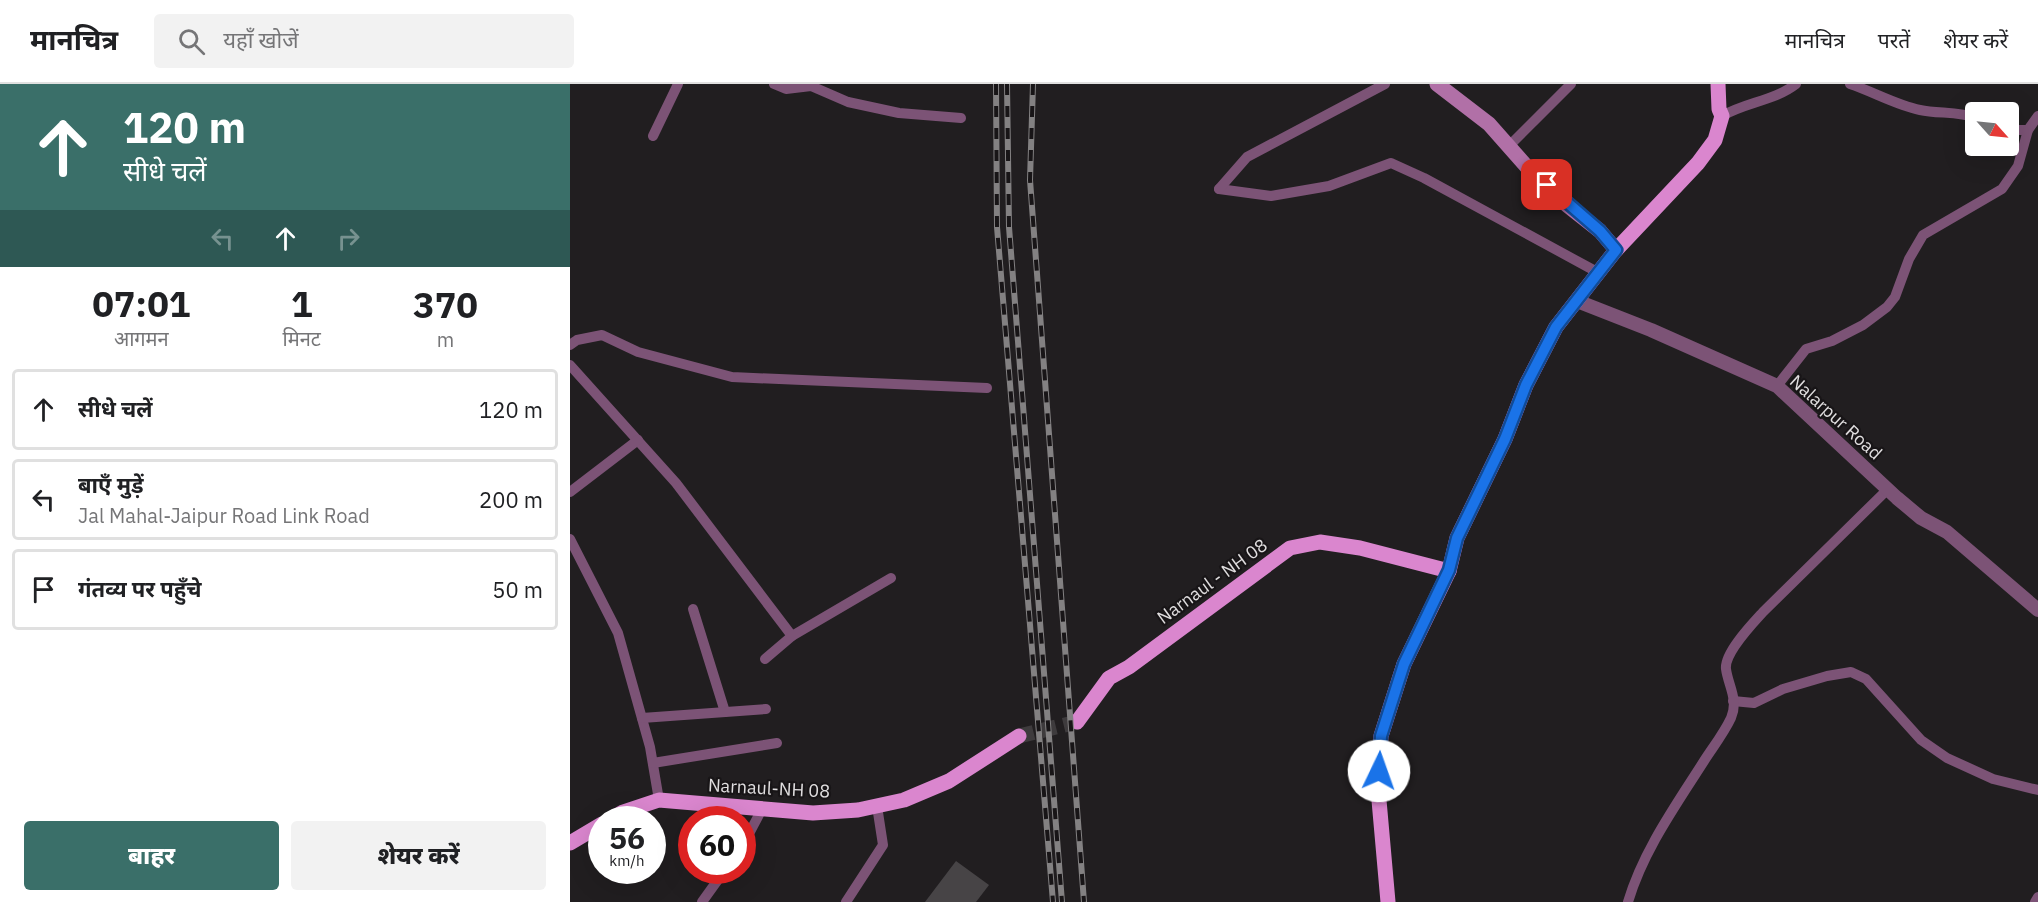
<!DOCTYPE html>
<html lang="hi">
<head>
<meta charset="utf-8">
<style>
  :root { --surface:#fff; --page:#f2f2f2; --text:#202124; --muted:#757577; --line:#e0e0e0; --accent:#3a6f69 }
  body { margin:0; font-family:"IBM Plex Sans","Noto Sans Devanagari",sans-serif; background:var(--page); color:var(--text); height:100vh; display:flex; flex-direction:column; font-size:22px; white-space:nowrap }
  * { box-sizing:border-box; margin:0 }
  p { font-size:20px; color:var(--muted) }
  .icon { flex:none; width:33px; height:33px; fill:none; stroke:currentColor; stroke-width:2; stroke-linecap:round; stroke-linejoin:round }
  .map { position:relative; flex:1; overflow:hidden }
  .details { display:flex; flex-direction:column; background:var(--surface); width:570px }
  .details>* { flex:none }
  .banner { background:#3a6f69; color:#fff; overflow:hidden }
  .needle { width:39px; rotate:117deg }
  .fabs { position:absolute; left:1395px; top:18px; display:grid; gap:12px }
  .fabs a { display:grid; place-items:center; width:54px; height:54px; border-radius:6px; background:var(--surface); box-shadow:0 6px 24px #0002; font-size:30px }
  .speed { position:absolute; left:18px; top:722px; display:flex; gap:12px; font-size:30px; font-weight:700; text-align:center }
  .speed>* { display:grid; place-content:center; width:78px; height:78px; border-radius:50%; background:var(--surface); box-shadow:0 6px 24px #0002; line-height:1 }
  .speed small { font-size:15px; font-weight:400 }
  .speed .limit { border:9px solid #d22; background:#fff; color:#111 }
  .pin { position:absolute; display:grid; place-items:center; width:51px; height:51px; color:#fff; margin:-26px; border-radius:12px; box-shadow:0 3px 9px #0006 }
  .me { position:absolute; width:66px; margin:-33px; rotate:3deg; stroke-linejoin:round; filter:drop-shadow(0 0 4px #0008) }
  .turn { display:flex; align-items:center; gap:21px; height:126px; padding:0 24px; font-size:27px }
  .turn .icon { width:78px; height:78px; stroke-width:2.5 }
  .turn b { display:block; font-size:42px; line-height:51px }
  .lanes { display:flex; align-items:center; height:57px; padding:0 24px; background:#0003; justify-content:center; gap:30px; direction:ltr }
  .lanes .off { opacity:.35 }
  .eta { display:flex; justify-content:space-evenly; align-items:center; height:102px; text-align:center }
  .eta b { font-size:36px; font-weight:800; line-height:42px }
  .cta { display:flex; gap:12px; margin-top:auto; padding:12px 24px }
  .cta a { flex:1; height:69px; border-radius:6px; background:var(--accent); color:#fff; font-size:24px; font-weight:800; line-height:69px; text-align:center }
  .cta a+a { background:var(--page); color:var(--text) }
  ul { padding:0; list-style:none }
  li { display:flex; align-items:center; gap:18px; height:81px; margin:0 12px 9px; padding:0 12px; border:3px solid var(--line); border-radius:6px }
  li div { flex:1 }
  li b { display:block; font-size:22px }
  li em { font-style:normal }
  header { display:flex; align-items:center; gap:36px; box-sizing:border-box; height:84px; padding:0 30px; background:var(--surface); border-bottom:2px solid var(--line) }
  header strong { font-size:28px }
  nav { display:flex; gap:33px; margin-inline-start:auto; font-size:21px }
  .search { width:420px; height:54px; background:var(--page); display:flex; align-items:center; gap:15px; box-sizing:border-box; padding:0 21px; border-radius:6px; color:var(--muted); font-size:22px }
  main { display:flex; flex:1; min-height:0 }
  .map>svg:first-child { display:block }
  .building { fill:#474446 }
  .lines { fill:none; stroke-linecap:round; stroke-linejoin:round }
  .primary-tunnel { stroke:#3e3b3d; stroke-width:15; stroke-dasharray:15 8; stroke-linecap:butt }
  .minor { stroke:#7c5376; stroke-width:10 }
  .tertiary { stroke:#7c5376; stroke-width:14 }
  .secondary { stroke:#b170a7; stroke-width:15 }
  .primary { stroke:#da86ce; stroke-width:15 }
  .rail-casing { stroke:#838182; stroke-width:6 }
  .rail { stroke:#181517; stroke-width:4; stroke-dasharray:11; stroke-linecap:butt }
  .route-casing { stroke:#114b97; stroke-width:15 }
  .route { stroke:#1a73e8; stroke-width:10 }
  .labels { text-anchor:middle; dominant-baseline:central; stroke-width:4.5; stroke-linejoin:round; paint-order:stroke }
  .street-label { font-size:18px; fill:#e0dedf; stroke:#181517 }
</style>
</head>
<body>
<header>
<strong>मानचित्र</strong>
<div class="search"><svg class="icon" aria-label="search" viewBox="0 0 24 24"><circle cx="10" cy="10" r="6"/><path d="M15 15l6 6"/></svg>यहाँ खोजें</div>
<nav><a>मानचित्र</a><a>परतें</a><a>शेयर करें</a></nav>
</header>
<main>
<section class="details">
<div class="banner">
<div class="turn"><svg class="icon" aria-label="ahead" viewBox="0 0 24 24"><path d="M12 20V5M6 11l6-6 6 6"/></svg><div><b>120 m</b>सीधे चलें</div></div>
<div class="lanes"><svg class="icon off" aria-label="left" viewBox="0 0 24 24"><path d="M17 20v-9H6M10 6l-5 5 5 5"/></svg><svg class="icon" aria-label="ahead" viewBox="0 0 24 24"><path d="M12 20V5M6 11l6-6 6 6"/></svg><svg class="icon off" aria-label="right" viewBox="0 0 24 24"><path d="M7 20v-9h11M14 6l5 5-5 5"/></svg></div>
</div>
<div class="eta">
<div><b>07:01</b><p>आगमन</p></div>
<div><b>1</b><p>मिनट</p></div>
<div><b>370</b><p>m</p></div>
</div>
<ul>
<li><svg class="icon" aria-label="ahead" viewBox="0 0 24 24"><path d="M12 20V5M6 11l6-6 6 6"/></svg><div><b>सीधे चलें</b></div><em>120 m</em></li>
<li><svg class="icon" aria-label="left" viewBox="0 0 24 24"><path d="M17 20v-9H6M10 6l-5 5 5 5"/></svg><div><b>बाएँ मुड़ें</b><p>Jal Mahal-Jaipur Road Link Road</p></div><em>200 m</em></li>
<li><svg class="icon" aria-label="arrive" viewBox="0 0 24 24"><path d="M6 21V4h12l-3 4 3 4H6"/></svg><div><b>गंतव्य पर पहुँचे</b></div><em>50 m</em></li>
</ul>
<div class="cta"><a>बाहर</a><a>शेयर करें</a></div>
</section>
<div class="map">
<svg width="1468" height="818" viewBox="0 0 1468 818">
  <rect width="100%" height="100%" fill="#211e20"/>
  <path class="building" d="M386,777l33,24 -13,17h-51z"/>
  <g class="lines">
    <path class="primary-tunnel" d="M449,652l58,-14"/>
    <g class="minor">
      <path d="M204,0l12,5 25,-3 37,16 51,11 62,5"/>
      <path d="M1280,0c24,8 46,21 70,26 18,4 39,1 56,8"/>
      <path d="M1152,32c24,-14 52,-15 74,-32"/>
      <path d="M1438,46h20"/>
      <path d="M83,52l25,-52"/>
      <path d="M938,63l63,-63"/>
      <path d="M649,105l52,7 58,-10 62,-23 33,15 175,95"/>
      <path d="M649,105l28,-32 138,-73"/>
      <path d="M0,261l7,-5 25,-5 36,17 94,25 255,11"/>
      <path d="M0,281l106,118 116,153"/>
      <path d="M1207,302l29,-37 26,-8 31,-16 24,-18 8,-10 14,-38 14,-24 79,-46 16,-23 10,-36 10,-14"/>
      <path d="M0,408l68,-52"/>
      <path d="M0,455l48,94 32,114 9,53"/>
      <path d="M123,525l32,103"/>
      <path d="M195,575l27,-23 99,-58"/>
      <path d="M1163,617l21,2 29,-14 44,-13 24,-4 15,7 55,61 26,18 46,21 45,11"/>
      <path d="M72,634l124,-9"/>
      <path d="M83,679l124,-20"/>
      <path d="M172,763l20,-38"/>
      <path d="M132,818l23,-32"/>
      <path d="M276,818l37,-57 -6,-39"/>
      <path d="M1058,818c15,-51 48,-97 76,-141 9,-14 20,-28 27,-43 8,-18 -3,-33 -5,-49 -2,-16 27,-46 37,-57l125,-123"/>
      <path d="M1465,818l3,-5"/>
    </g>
    <path class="tertiary" d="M1007,217l74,29 126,56 120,112 24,20 26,14 91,78"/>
    <path class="secondary" d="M867,0l52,40 38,43 40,38 33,26 16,19"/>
    <g class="primary">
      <path d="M507,638l32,-44 20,-11 161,-119 30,-6 40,6 89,23"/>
      <path d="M41,735l12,-7 36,-12 154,13 45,-3 46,-10 45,-19 70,-45"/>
      <path d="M0,759l32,-19"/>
      <path d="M818,818l-10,-113 3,-53 23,-72 45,-93 8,-33 48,-99 21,-54 30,-58 60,-77 82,-87 17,-23 7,-24 -3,-7 -1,-25"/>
    </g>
    <g class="rail-casing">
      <g id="rail">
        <path d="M426,0l1,143 56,675"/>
        <path d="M437,0l2,143 53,675"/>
        <path d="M463,0l-3,96 54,722"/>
      </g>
    </g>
    <use href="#rail" class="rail"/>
  </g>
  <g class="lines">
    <g class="route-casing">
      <path id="route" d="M809,687l2,-35 23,-72 45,-94 8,-32 48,-99 21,-54 30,-58 60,-77 -16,-19 -53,-46"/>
    </g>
    <use href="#route" class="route"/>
  </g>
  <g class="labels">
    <g class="street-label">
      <text transform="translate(1266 333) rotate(42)">Nalarpur Road</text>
      <text transform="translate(642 497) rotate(-36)">Narnaul - NH 08</text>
      <text transform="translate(199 704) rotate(3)">Narnaul-NH 08</text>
    </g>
  </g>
</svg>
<div class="fabs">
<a><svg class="needle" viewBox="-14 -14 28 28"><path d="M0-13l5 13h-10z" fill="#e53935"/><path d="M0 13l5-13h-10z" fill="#757577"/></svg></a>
</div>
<div class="speed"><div>56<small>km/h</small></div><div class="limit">60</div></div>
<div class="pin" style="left:977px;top:101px;background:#d93025"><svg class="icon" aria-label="arrive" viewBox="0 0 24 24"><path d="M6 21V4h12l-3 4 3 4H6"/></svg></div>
<svg class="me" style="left:809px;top:687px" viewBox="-20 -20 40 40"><circle r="19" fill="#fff"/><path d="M0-13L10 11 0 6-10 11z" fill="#1a73e8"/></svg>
</div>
</main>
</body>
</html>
